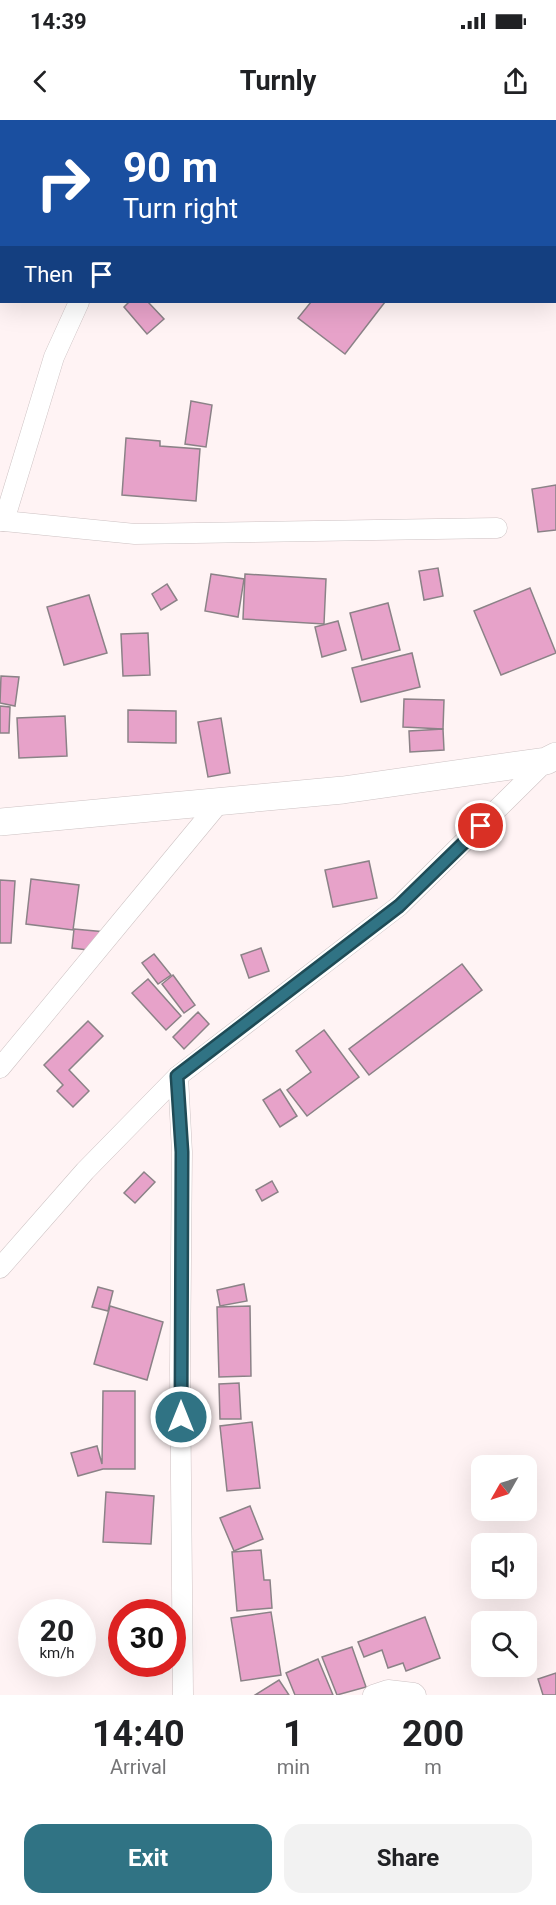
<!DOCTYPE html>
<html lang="en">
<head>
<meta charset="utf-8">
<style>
  :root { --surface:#fff; --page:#f2f2f2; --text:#202124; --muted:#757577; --accent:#307384 }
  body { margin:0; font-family:Roboto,sans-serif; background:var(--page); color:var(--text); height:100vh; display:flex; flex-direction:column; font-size:22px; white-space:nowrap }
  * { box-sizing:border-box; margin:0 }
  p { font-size:20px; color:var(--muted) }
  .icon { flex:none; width:33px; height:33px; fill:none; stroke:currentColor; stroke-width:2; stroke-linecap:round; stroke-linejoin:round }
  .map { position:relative; height:1575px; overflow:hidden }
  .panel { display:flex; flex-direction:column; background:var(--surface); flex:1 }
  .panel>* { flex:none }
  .banner { position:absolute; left:0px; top:0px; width:556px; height:183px; box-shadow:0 6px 24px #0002; background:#1a4fa0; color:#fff; overflow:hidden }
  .needle { width:39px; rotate:231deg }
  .buttons { position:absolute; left:471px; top:1335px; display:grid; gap:12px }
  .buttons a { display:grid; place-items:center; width:66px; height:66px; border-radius:12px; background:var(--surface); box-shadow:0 6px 24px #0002; font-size:30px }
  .speed { position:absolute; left:18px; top:1479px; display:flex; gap:12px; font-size:30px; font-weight:700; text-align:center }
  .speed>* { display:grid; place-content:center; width:78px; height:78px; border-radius:50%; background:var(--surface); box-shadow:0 6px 24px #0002; line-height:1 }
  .speed small { font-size:15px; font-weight:400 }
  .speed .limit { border:9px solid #d22; background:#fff; color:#111 }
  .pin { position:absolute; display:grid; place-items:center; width:51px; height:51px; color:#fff; margin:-26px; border:3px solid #fff; border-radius:50%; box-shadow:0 2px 6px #0007 }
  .me { position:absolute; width:66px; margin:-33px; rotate:0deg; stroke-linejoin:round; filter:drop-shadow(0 0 4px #0008) }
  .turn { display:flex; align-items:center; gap:21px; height:126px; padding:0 24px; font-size:27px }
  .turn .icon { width:78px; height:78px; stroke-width:2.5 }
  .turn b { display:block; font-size:42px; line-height:51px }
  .then { display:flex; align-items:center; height:57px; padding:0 24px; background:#0003; gap:12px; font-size:22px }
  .eta { display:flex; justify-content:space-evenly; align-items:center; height:102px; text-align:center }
  .eta b { font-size:36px; font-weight:700; line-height:42px }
  .button { display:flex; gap:12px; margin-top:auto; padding:12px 24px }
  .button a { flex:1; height:69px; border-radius:18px; background:var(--accent); color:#fff; font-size:24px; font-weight:700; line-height:69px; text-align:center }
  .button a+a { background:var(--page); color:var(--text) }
  .status { display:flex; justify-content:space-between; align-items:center; height:42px; padding:0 30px; background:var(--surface); direction:ltr }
  .status svg { height:16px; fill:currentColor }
  header { display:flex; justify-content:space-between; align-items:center; height:78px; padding:0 24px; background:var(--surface); font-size:27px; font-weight:700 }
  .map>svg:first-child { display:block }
  .building { fill:#e7a2c9; stroke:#8b8287; stroke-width:1.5 }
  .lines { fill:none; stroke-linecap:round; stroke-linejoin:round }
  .street-casing { stroke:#cdc2c3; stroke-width:21 }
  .secondary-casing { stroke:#cdc2c3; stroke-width:28 }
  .street { stroke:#fff; stroke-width:20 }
  .secondary { stroke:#fff; stroke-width:27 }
  .route-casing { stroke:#1f4b56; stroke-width:15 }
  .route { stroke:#307384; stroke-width:10 }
</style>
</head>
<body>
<div class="status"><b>14:39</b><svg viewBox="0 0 49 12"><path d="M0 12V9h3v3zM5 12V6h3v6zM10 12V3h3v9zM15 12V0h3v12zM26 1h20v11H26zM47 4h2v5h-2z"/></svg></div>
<header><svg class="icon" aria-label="back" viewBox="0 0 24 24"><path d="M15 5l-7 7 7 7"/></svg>Turnly<svg class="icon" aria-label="share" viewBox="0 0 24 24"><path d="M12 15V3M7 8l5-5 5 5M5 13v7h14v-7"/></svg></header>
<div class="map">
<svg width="556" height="1575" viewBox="0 0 556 1575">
  <rect width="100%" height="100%" fill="#fff3f4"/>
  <g class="building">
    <path d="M129,182h19l16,17 -17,15 -23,-27z"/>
    <path d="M311,182h74l-40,52 -47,-36z"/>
    <path d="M191,281l21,4 -6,42 -21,-3z"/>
    <path d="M126,318l34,3v5l40,3 -4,52 -74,-6z"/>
    <path d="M556,365v45l-18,2 -6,-43z"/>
    <path d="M438,448l5,28 -19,4 -5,-29z"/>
    <path d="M211,454l33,5 -6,38 -33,-6z"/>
    <path d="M245,454l81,5 -2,45 -81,-5z"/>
    <path d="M167,464l10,16 -16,10 -9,-16z"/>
    <path d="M530,468l26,65 -55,22 -27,-64z"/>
    <path d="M89,475l18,58 -43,12 -17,-58z"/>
    <path d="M388,483l12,47 -38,10 -12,-47z"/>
    <path d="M338,501l8,29 -24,7 -7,-30z"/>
    <path d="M148,513l2,42 -27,1 -2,-42z"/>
    <path d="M412,533l8,34 -59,15 -9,-34z"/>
    <path d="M1,556l18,1 -4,29 -15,-3z"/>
    <path d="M404,579l40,1 -1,29 -40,-2z"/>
    <path d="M0,586l10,1 -1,26h-9z"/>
    <path d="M128,590l48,1v32l-48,-1z"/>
    <path d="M65,596l2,40 -48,2 -2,-40z"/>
    <path d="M221,598l9,55 -22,4 -10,-55z"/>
    <path d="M443,609l1,21 -34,2 -1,-21z"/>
    <path d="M369,741l8,37 -44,9 -8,-37z"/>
    <path d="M31,759l48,6 -6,45 -47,-6z"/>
    <path d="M0,760l15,1 -4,62h-11z"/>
    <path d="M74,809l32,3 -2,20 -32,-4z"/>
    <path d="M261,828l8,23 -20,7 -8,-23z"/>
    <path d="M154,834l17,21 -13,9 -16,-21z"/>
    <path d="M462,844l20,26 -113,85 -20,-26z"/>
    <path d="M173,855l22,30 -11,8 -22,-29z"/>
    <path d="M148,859l33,37 -15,14 -34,-37z"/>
    <path d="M198,892l11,12 -25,25 -11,-12z"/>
    <path d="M88,901l15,15 -34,34 20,21 -16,16 -16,-16 6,-6 -19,-20z"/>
    <path d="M324,910l35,47 -52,39 -20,-26 24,-18 -15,-21z"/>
    <path d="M280,969l17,27 -17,11 -17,-27z"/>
    <path d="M144,1052l11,10 -20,21 -11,-10z"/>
    <path d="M272,1061l6,11 -16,9 -6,-11z"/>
    <path d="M244,1164l3,17 -27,5 -3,-16z"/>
    <path d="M98,1167l15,4 -5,20 -16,-4z"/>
    <path d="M110,1186l53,16 -16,58 -53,-16z"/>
    <path d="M250,1186l1,70 -32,1 -2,-70z"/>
    <path d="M239,1263l2,36h-21l-1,-35z"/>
    <path d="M103,1271h32v78h-32l-25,7 -7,-23 26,-7 5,18z"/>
    <path d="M252,1302l8,66 -33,3 -7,-65z"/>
    <path d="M106,1372l48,4 -3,48 -48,-2z"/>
    <path d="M250,1386l13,33 -29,12 -14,-33z"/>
    <path d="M261,1430l3,30h6l2,28 -35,3 -5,-59z"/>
    <path d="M271,1492l10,63 -40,6 -10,-63z"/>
    <path d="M425,1497l15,41 -34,13 -3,-8 -15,5 -6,-18 -18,7 -6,-15z"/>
    <path d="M352,1527l14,40 -29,8 -15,-38z"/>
    <path d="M318,1539l15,36h-38l-9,-22z"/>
    <path d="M556,1553v22h-13l-5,-16z"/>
    <path d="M279,1560l10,15h-34z"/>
  </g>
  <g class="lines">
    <g class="street-casing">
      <g id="street">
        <path d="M184,2l1,-2"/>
        <path d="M0,401h4l50,-164 25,-55"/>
        <path d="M4,401l131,13 362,-6"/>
        <path d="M0,948l219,-265"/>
        <path d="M178,956l4,76 -2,218 3,325"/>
        <path d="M0,1148l85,-97 93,-95 221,-170 147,-145"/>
        <path d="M373,1575l15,-5 26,3 2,2"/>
      </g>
    </g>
    <g class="secondary-casing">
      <path id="secondary" d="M0,702l343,-32 203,-29 10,-5"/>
    </g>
    <use href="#street" class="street"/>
    <use href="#secondary" class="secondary"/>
  </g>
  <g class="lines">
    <g class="route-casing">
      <path id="route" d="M181,1297l1,-265 -5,-76 222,-170 82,-80"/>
    </g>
    <use href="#route" class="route"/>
  </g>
</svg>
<div class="buttons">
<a><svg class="needle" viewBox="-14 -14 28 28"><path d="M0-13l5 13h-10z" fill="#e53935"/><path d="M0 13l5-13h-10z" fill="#757577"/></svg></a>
<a><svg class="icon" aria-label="sound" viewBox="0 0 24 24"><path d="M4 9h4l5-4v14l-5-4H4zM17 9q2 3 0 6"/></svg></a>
<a><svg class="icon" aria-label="search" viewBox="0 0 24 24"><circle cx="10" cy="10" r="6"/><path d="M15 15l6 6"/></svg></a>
</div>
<div class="speed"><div>20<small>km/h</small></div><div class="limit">30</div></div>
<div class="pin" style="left:481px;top:706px;background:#d93025"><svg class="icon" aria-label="arrive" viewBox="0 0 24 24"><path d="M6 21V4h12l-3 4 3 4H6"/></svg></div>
<svg class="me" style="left:181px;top:1297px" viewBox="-20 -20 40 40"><circle r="17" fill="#307384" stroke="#fff" stroke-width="3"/><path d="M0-11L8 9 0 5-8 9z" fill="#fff"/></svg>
<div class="banner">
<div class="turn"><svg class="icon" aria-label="right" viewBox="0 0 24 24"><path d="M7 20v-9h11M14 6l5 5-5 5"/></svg><div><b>90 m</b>Turn right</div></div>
<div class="then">Then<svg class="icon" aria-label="arrive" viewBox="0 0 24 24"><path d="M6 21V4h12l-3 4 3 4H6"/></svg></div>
</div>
</div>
<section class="panel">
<div class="eta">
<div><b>14:40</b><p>Arrival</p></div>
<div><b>1</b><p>min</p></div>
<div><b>200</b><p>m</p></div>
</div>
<div class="button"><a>Exit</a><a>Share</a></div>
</section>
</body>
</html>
